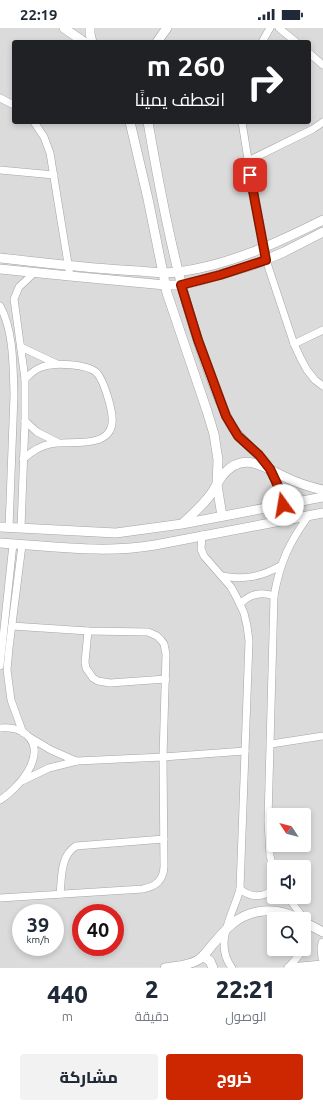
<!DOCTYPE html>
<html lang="ar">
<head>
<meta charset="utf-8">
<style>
  :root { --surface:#fff; --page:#f2f2f3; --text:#1f2937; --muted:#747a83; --accent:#cc2700 }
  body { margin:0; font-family:Ubuntu,Cairo,sans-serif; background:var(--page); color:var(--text); direction:rtl; height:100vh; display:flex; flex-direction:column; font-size:15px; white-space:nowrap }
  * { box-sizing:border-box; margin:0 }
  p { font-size:13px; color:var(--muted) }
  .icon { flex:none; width:22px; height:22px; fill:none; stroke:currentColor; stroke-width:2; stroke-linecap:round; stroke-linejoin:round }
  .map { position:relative; height:940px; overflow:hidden; direction:ltr }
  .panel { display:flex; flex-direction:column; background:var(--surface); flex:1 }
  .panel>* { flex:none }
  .guide { position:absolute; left:12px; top:12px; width:299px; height:84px; border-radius:4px; box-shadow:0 2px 6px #0003; direction:rtl; background:#202124; color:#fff; overflow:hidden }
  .needle { width:26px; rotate:306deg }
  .controls { position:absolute; left:267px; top:780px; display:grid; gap:8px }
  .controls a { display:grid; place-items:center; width:44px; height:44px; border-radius:4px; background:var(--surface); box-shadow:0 2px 6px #0003; font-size:20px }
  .speed { position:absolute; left:12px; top:876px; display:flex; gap:8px; font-size:20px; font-weight:700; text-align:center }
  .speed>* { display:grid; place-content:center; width:52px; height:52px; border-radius:50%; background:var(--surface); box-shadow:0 2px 6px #0003; line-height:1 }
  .speed small { font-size:10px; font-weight:400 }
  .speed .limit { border:6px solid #d22; background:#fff; color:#111 }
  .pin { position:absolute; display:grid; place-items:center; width:34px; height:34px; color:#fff; margin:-17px; border-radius:8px; box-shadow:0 2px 6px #0006 }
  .me { position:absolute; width:44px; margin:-22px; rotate:347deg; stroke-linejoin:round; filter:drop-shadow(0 0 3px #0008) }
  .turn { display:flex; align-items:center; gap:14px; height:84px; padding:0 20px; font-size:18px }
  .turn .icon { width:52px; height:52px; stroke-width:2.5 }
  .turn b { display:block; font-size:28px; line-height:34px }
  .eta { display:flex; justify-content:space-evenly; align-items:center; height:68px; text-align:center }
  .eta b { font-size:24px; font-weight:800; line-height:28px }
  .cta { display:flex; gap:8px; margin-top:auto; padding:8px 20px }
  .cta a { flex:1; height:46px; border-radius:4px; background:var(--accent); color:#fff; font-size:16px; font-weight:800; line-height:46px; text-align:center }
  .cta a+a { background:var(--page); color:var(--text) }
  .status { display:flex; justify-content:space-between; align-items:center; height:28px; padding:0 20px; background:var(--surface); direction:ltr }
  .status svg { height:11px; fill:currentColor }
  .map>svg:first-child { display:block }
  .residential { fill:#dcdbdb; fill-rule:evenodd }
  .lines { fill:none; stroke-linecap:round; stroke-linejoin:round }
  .minor-casing { stroke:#a5a5a5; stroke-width:8 }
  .tertiary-casing { stroke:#a5a5a5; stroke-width:10 }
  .minor { stroke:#fff; stroke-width:7 }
  .tertiary { stroke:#fff; stroke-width:9 }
  .route-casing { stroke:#851900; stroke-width:10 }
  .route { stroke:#cc2700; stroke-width:7 }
</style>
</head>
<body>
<div class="status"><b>22:19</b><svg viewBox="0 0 49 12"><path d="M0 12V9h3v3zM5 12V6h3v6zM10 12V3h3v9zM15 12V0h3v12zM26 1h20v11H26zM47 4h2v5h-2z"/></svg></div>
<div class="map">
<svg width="323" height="940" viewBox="0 0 323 940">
  <rect width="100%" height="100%" fill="#efeee3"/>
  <path class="residential" d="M0,0h323v939l-323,1zM14,14h295v80h-295zM274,787h30v30h-30zM274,839h30v30h-30zM21,885h34v34h-34zM81,885h34v34h-34zM274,891h30v30h-30z"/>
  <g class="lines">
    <g class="minor-casing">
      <g id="minor">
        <path d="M279,0l17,14"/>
        <path d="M262,14l8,-14"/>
        <path d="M309,25l14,12"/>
        <path d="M0,70l14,7"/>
        <path d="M34,94l10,15 6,16 20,123"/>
        <path d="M242,94l13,81 11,57 28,84 7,15 6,11 8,10 8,6"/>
        <path d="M248,133l65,-32 10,-7"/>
        <path d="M0,142l54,5"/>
        <path d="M0,278c14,26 13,60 14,89l-5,133"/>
        <path d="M294,316l29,-14"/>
        <path d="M21,319l36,17"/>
        <path d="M25,393l12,11 20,10"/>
        <path d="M23,431c8,-7 16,-13 27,-15 20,-4 66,7 62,-28 -1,-10 -8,-35 -15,-43 -9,-9 -43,-11 -55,-6 -7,2 -12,7 -17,12"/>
        <path d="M21,500l4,-107v-42l-11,-80 5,-12 15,-14"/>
        <path d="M202,507l-1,14 3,7 27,31 7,13 6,13 3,13 2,15 -9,248c-7,26 -27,54 -8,79"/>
        <path d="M22,517l-13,103 -2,22 4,30 12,33"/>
        <path d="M222,548c22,4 39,1 58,-10"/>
        <path d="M240,576c10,-10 21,-13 34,-8"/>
        <path d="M88,603l-3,31 1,6 7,10 5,3 12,2 56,-4"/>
        <path d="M0,638l13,-122"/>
        <path d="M0,700c10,-1 19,0 27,7 21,20 -9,54 -27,65"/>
        <path d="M29,709l22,13 25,11"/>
        <path d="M271,716l52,-8"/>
        <path d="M22,753l27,-13 28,-7 86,-4 82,-6"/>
        <path d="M274,842l-4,-14 -2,-36 6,-224c6,-34 15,-53 35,-81"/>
        <path d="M240,861c11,9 23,9 34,0"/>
        <path d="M60,866c2,-17 0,-38 16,-48l88,-7"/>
        <path d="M288,869l16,22"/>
        <path d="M0,870l143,-9c13,-3 20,-8 21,-22l-1,-110 3,-103 -2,-10 -3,-4 -4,-4 -9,-4 -60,-1 -76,-5"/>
        <path d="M304,892c3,10 3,17 0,26"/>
        <path d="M288,940l12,-14 3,-5"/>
      </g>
    </g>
    <g class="tertiary-casing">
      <g id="tertiary">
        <path d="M64,0l20,14"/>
        <path d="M90,0v6l2,8"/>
        <path d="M157,14l10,-14"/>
        <path d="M130,94l18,77 19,94 40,118 7,23 4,26 -1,25 5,31"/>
        <path d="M148,94c17,99 37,200 78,293 9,22 21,27 36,44 12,13 17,29 21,46"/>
        <path d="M0,230c46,5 92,11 139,13 13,1 26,3 39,1 52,-7 99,-29 145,-52"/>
        <path d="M0,241l70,7 95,9h16l17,-4 55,-16 31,-13 39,-20"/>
        <path d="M183,495c10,-9 20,-18 28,-29 4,-6 7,-12 11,-18 21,-26 41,-9 63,1 12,6 25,10 38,13"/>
        <path d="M0,499l116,6 66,-9 141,-27"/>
        <path d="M0,515c52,3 104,11 155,2l168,-32"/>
        <path d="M304,894l19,10"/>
        <path d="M323,915l-1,6 1,9"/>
        <path d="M203,928l7,5 3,7"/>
        <path d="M165,940c11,-2 23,-2 33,-8 7,-4 11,-12 17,-18 5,-6 11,-13 17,-18 19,-16 45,-17 67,-5"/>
        <path d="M289,940l34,-3"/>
      </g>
    </g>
    <use href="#minor" class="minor"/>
    <use href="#tertiary" class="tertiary"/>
  </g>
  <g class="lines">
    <g class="route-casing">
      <path id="route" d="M250,147l16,85 -46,15 -39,10 17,55 28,76 12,20 21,19 11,14 9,19 4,17"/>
    </g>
    <use href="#route" class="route"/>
  </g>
</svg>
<div class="controls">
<a><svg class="needle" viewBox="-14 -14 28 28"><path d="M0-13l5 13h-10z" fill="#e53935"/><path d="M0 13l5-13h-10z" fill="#747a83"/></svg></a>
<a><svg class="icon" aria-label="sound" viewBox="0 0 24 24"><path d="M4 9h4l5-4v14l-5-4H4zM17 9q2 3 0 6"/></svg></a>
<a><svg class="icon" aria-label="search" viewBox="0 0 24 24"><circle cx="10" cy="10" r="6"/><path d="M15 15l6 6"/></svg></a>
</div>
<div class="speed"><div>39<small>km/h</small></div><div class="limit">40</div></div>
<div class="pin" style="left:250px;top:147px;background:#d93025"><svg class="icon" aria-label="arrive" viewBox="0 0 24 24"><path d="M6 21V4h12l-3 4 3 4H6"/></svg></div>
<svg class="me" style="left:283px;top:477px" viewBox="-20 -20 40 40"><circle r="19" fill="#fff"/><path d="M0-13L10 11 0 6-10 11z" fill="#cc2700"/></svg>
<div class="guide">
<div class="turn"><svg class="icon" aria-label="right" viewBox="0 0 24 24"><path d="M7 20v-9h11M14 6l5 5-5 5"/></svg><div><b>260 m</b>انعطف يمينًا</div></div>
</div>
</div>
<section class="panel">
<div class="eta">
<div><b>22:21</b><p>الوصول</p></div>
<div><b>2</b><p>دقيقة</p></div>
<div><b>440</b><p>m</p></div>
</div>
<div class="cta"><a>خروج</a><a>مشاركة</a></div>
</section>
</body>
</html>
